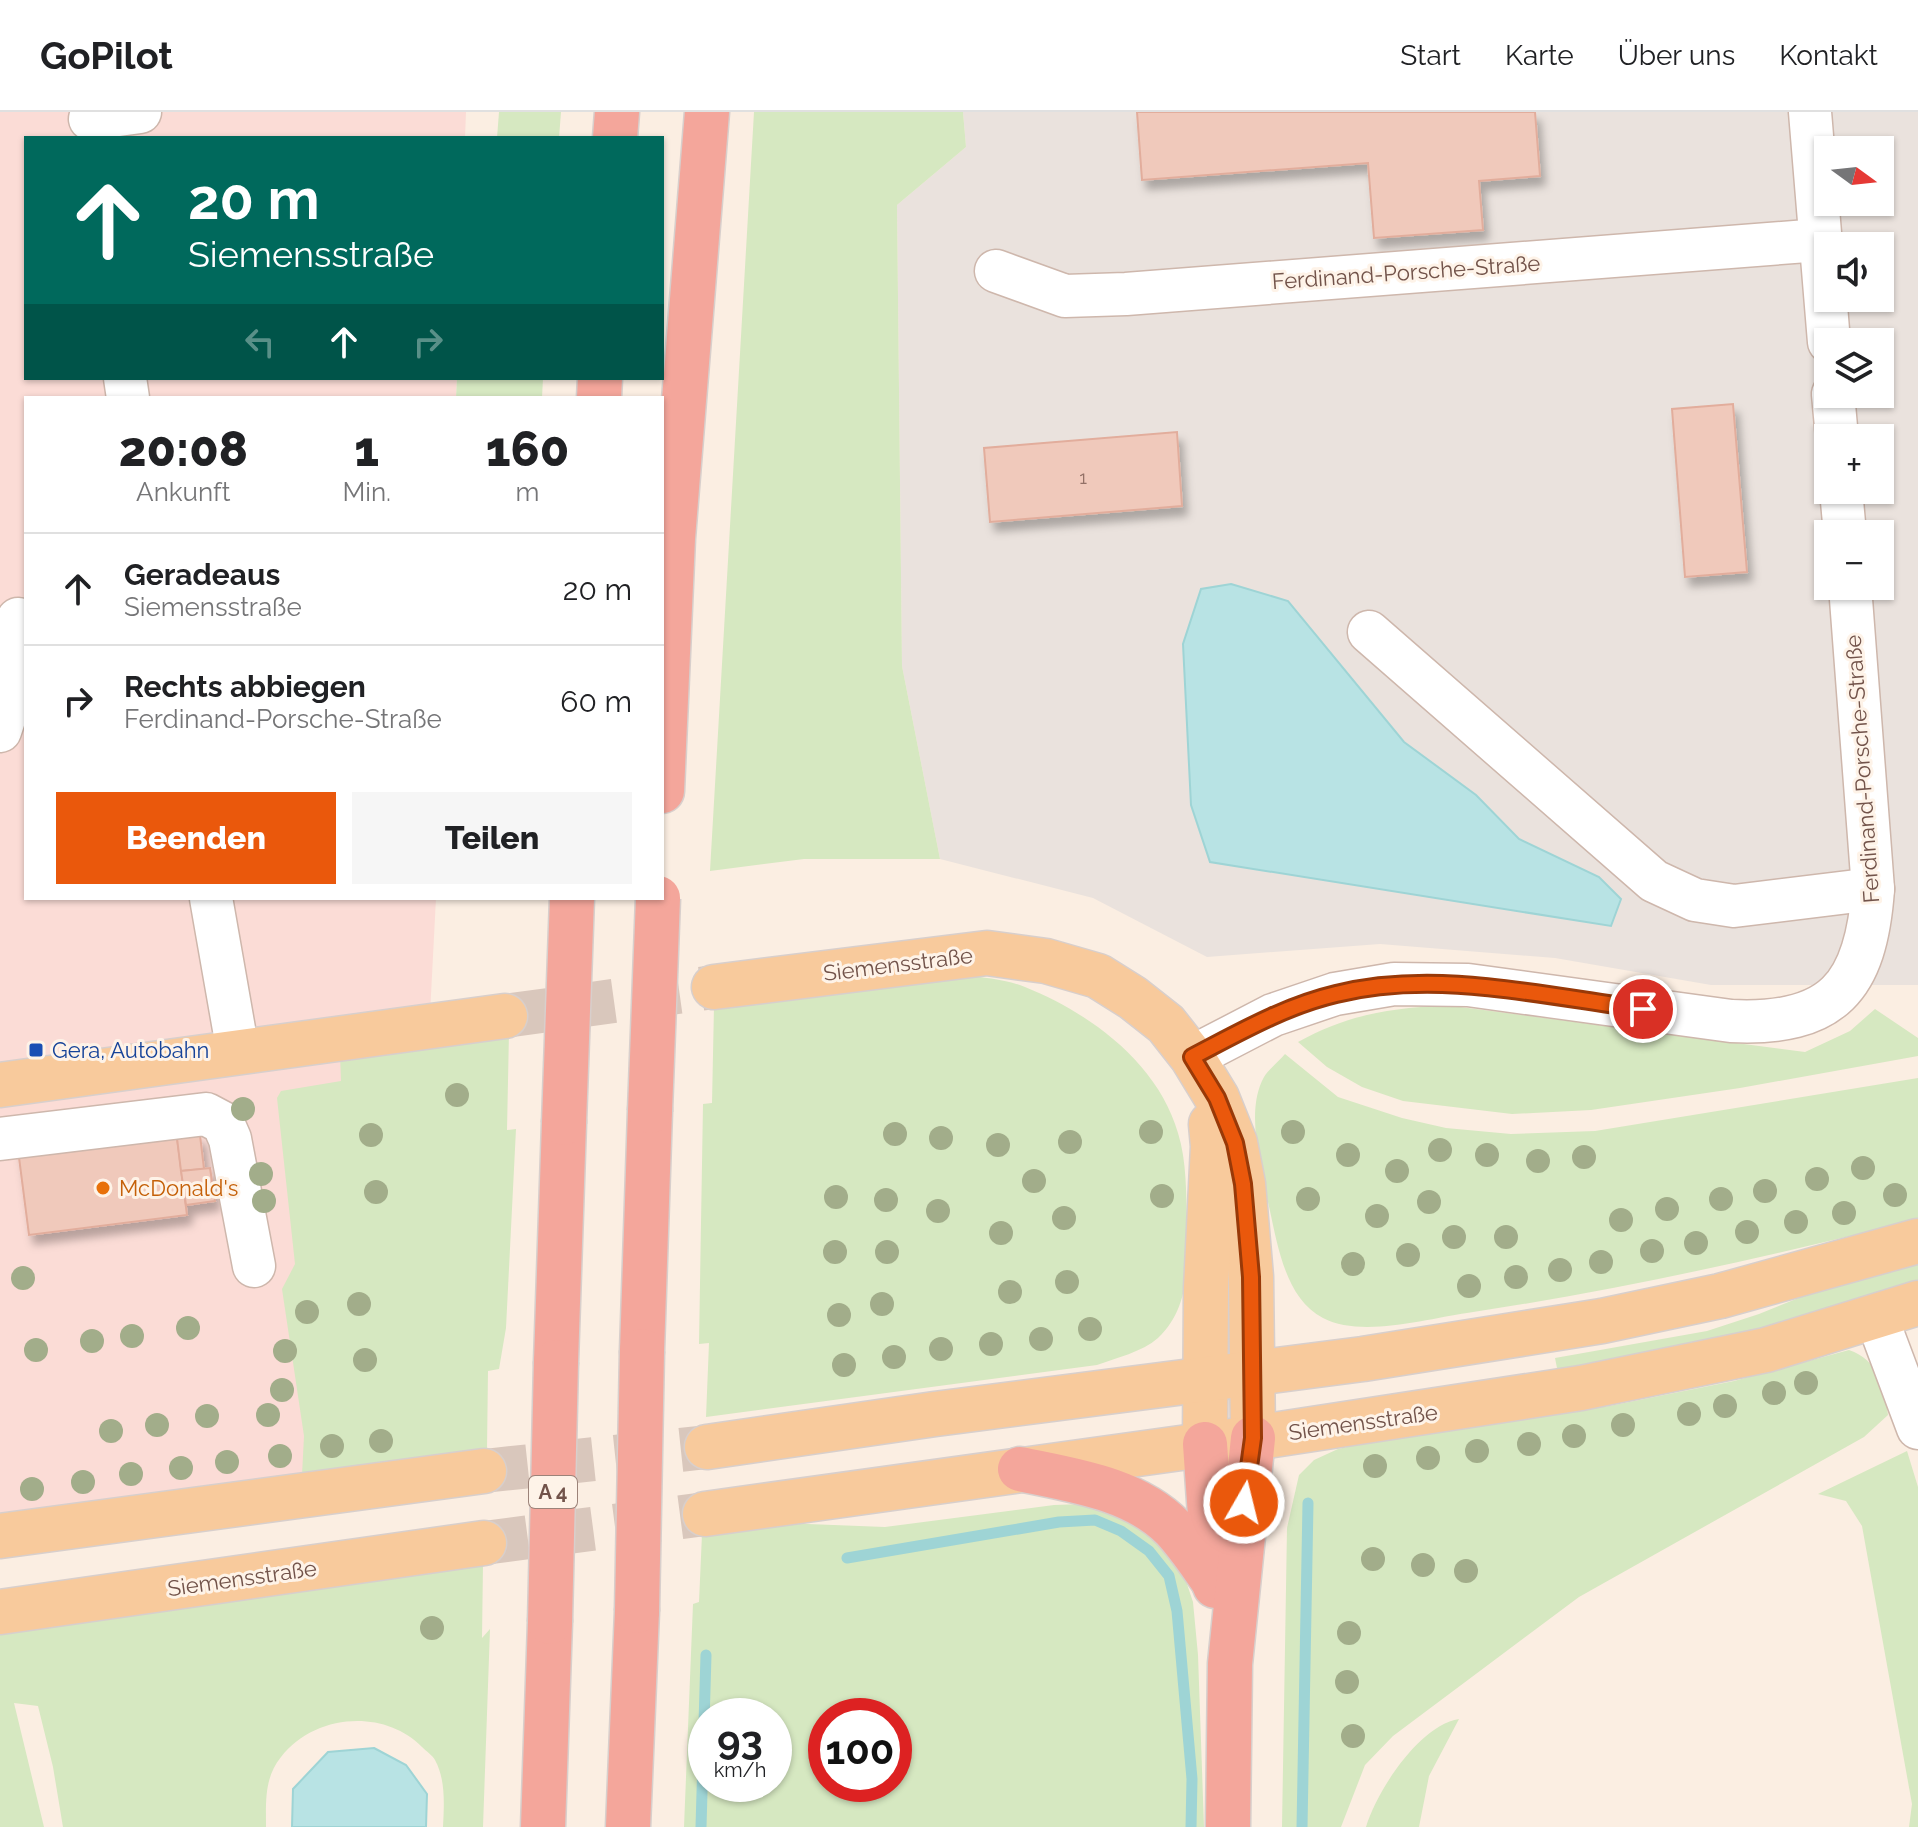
<!DOCTYPE html>
<html lang="de">
<head>
<meta charset="utf-8">
<style>
  :root { --surface:#fff; --page:#f6f6f6; --text:#202124; --muted:#757577; --line:#e0e0e0; --accent:#ea580c }
  body { margin:0; font-family:Raleway,sans-serif; background:var(--page); color:var(--text); height:100vh; display:flex; flex-direction:column; font-size:30px; white-space:nowrap }
  * { box-sizing:border-box; margin:0 }
  p { font-size:26px; color:var(--muted) }
  .icon { flex:none; width:44px; height:44px; fill:none; stroke:currentColor; stroke-width:2; stroke-linecap:round; stroke-linejoin:round }
  .map { position:relative; flex:1; overflow:hidden }
  .side { position:absolute; left:24px; top:284px; width:640px; height:504px; display:flex; flex-direction:column; background:var(--surface); border-radius:0px; box-shadow:0 2px 6px #0004 }
  .side>* { flex:none }
  .guide { position:absolute; left:24px; top:24px; width:640px; height:244px; border-radius:0px; box-shadow:0 2px 6px #0004; background:#00695c; color:#fff; overflow:hidden }
  .needle { width:52px; rotate:105deg }
  .buttons { position:absolute; left:1814px; top:24px; display:grid; gap:16px }
  .buttons a { display:grid; place-items:center; width:80px; height:80px; border-radius:0px; background:var(--surface); box-shadow:0 2px 6px #0004; font-size:40px }
  .speed { position:absolute; left:688px; top:1586px; display:flex; gap:16px; font-size:40px; font-weight:700; text-align:center }
  .speed>* { display:grid; place-content:center; width:104px; height:104px; border-radius:50%; background:var(--surface); box-shadow:0 2px 6px #0004; line-height:1 }
  .speed small { font-size:20px; font-weight:400 }
  .speed .limit { border:12px solid #d22; background:#fff; color:#111 }
  .pin { position:absolute; display:grid; place-items:center; width:68px; height:68px; color:#fff; margin:-34px; border:4px solid #fff; border-radius:50%; box-shadow:0 2px 8px #0007 }
  .me { position:absolute; width:88px; margin:-44px; rotate:8deg; stroke-linejoin:round; filter:drop-shadow(0 0 6px #0008) }
  .turn { display:flex; align-items:center; gap:28px; height:168px; padding:0 32px; font-size:36px }
  .turn .icon { width:104px; height:104px; stroke-width:2.5 }
  .turn b { display:block; font-size:56px; line-height:68px }
  .lanes { display:flex; align-items:center; height:76px; padding:0 32px; background:#0003; justify-content:center; gap:40px; direction:ltr }
  .lanes .off { opacity:.35 }
  .eta { display:flex; justify-content:space-evenly; align-items:center; height:136px; text-align:center }
  .eta b { font-size:48px; font-weight:800; line-height:56px }
  .primary-button { display:flex; gap:16px; margin-top:auto; padding:16px 32px }
  .primary-button a { flex:1; height:92px; border-radius:0px; background:var(--accent); color:#fff; font-size:32px; font-weight:800; line-height:92px; text-align:center }
  .primary-button a+a { background:var(--page); color:var(--text) }
  ul { padding:0; list-style:none }
  li { display:flex; align-items:center; gap:24px; height:112px; padding:0 32px; border-top:2px solid var(--line) }
  li div { flex:1 }
  li b { display:block; font-size:30px }
  li em { font-style:normal }
  header { display:flex; align-items:center; gap:48px; box-sizing:border-box; height:112px; padding:0 40px; background:var(--surface); border-bottom:2px solid var(--line) }
  header strong { font-size:38px }
  nav { display:flex; gap:44px; margin-inline-start:auto; font-size:28px }
  .map>svg:first-child { display:block }
  .commercial { fill:#fbdcd6 }
  .industrial { fill:#eae2dd; fill-rule:evenodd }
  .green { fill:#d6e8c1; fill-rule:evenodd }
  .water { fill:#b8e3e4; stroke:#9ed4d5; stroke-width:2 }
  .lines { fill:none; stroke-linecap:round; stroke-linejoin:round }
  .stream { stroke:#9ed4d5; stroke-width:11 }
  .building { fill:#f0c9bb; stroke:#e2ad9c; stroke-width:2; filter:url(#shadow) }
  .major-tunnel { stroke:#d9c7bc; stroke-width:44; stroke-dasharray:44 22; stroke-linecap:butt }
  .minor-casing { stroke:#ceb7ac; stroke-width:45 }
  .major-casing { stroke:#d8cfcc; stroke-width:47 }
  .highway-casing { stroke:#d8cfcc; stroke-width:47 }
  .minor { stroke:#fff; stroke-width:42 }
  .major { stroke:#f8ca9c; stroke-width:44 }
  .highway { stroke:#f4a69b; stroke-width:44 }
  .highway-bridge-casing { stroke:#d8cfcc; stroke-width:47; stroke-linecap:butt }
  .highway-bridge { stroke:#f4a69b; stroke-width:44 }
  .tree { fill:#a2ad8a }
  .route-casing { stroke:#983908; stroke-width:20 }
  .route { stroke:#ea580c; stroke-width:14 }
  .transit-dot { fill:#1a4fb4; stroke:#fef3e8; stroke-width:3 }
  .food-dot { fill:#e8710a; stroke:#fef3e8; stroke-width:3 }
  .labels { text-anchor:middle; dominant-baseline:central; stroke-width:6; stroke-linejoin:round; paint-order:stroke }
  .number-label { font-size:18px; fill:#927066 }
  .shield { fill:#fef3e8; stroke:#9c8379; stroke-width:2 }
  .shield-label { font-size:20px; font-weight:bold; fill:#72534a }
  .street-label { font-size:22px; fill:#72534a; stroke:#fef3e8 }
  .transit-label { font-size:22px; fill:#164399; stroke:#fef3e8; text-anchor:start }
  .food-label { font-size:22px; fill:#c56008; stroke:#fef3e8; text-anchor:start }
</style>
</head>
<body>
<header>
<strong>GoPilot</strong>
<nav><a>Start</a><a>Karte</a><a>Über uns</a><a>Kontakt</a></nav>
</header>
<div class="map">
<svg width="1918" height="1715" viewBox="0 0 1918 1715">
  <defs>
    <filter id="shadow"><feDropShadow dx="5" dy="9" stdDeviation="4" flood-color="#0004"/></filter>
  </defs>
  <rect width="100%" height="100%" fill="#fbeee2"/>
  <path class="commercial" d="M0,0h466l-1,26h-439v240h431l-1,20h-430v500h410l-29,562 -407,59z"/>
  <path class="industrial" d="M963,0h955v873h-207l-156,-27 -175,-14 -173,13 -114,-59 -153,-39 -38,-193 -5,-461 69,-58zM1828,38h52v52h-52zM1828,134h52v52h-52zM1828,230h52v52h-52zM1828,326h52v52h-52zM1828,422h52v52h-52z"/>
  <g class="green">
    <path d="M499,0h62l-2,26h-62z"/>
    <path d="M754,0h209l3,35 -69,58 5,461 38,193h-136l-94,12z"/>
    <path d="M457,266h86l-1,20h-86z"/>
    <path d="M965,863c20,3 40,4 60,12 65,26 133,76 153,146 9,29 8,61 9,91 1,40 3,84 -29,114 -16,14 -42,20 -61,27l-391,52 3,-74 -10,1 4,-240 9,-1 2,-97z"/>
    <path d="M1445,893l360,47 45,-21 25,-22 43,29v18l-178,32 -149,22 -79,4 -109,-13 -41,-14 -35,-20 -29,-25c51,-28 90,-33 147,-37z"/>
    <path d="M509,920l-2,98 9,-1 -10,199 -7,41 -11,2 -1,78 -185,26 2,-39 -22,-147 13,-25 -18,-166 4,-7 60,-10 -1,-28z"/>
    <path d="M1285,942l53,43 64,21 44,10 65,6 84,-3 323,-53v141c-149,38 -299,71 -451,94 -41,6 -106,25 -144,5 -39,-20 -46,-77 -55,-116 -7,-37 -23,-91 -4,-125 5,-8 15,-16 21,-23z"/>
    <path d="M1918,1150v19l-126,41 -234,51 -3,-15 152,-27 52,-17 72,-29z"/>
    <path d="M1849,1238c29,10 36,36 39,65l-24,22 -285,160 -186,139 -28,29 -24,62h-59l5,-299 12,-53 15,-15 24,-11 45,-10 226,-33 125,-25z"/>
    <path d="M1907,1339l11,36v340h-9l3,-23 -50,-278 -16,-25 -28,-7z"/>
    <path d="M1083,1392l59,22 40,43 11,33 5,53 6,172h-520l9,-223 6,-2 3,-68 80,-11 103,4 169,-22zM706,1604h68v68h-68zM826,1604h68v68h-68z"/>
    <path d="M483,1452l-1,74 8,-9 -7,198h-40c1,-21 3,-47 -8,-67 -2,-4 -9,-9 -13,-13 -38,-39 -108,-33 -141,10 -17,21 -15,45 -15,70h-203l-10,-60 -15,-61 -24,-3 30,124h-44v-196z"/>
    <path d="M1459,1607l-30,57 -10,51h-53c11,-37 54,-102 93,-108z"/>
  </g>
  <g class="water">
    <path d="M1231,472l57,17 116,141 72,53 43,44 80,38 22,22 -10,27 -401,-64 -19,-57 -8,-161 18,-55z"/>
    <path d="M374,1636l32,17 21,29 -1,33h-134l1,-38 35,-37z"/>
  </g>
  <g class="lines">
    <g class="stream">
      <path d="M847,1446l212,-36 36,-2 26,11 28,20 20,25 8,35 15,168 -1,48"/>
      <path d="M701,1715l5,-172"/>
      <path d="M1302,1715l6,-324"/>
    </g>
  </g>
  <g class="building">
    <path d="M1137,0h398l5,64 -61,5 4,49 -109,8 -6,-75 -226,17z"/>
    <path d="M1733,292l14,168 -62,5 -13,-168z"/>
    <path d="M1177,320l5,74 -192,16 -6,-74z"/>
    <path d="M175,1010l12,93 -158,20 -12,-93z"/>
    <path d="M200,1023l4,34 -23,2 -4,-33z"/>
    <path d="M210,1056l5,33 -29,4 -5,-34z"/>
  </g>
  <g class="lines">
    <g class="major-tunnel">
      <path d="M505,904l209,-29"/>
      <path d="M484,1359l223,-24"/>
      <path d="M484,1431l221,-29"/>
    </g>
    <g class="minor-casing">
      <g id="minor">
        <path d="M1810,0l19,230"/>
        <path d="M90,7l50,-7"/>
        <path d="M996,159l69,25 61,-2 694,-54"/>
        <path d="M125,266l3,20"/>
        <path d="M1833,282l4,44"/>
        <path d="M1841,378l4,44"/>
        <path d="M1369,520l285,249 41,19 39,6 139,-17"/>
        <path d="M0,619l15,-45 3,-67"/>
        <path d="M211,786l27,154"/>
        <path d="M1192,945l81,-42 62,-21 59,-10 74,1 263,36c102,5 135,-34 142,-132l-23,-303"/>
        <path d="M0,1027l206,-25 17,9 7,16 24,127"/>
        <path d="M1876,1204l42,112"/>
      </g>
    </g>
    <g class="major-casing">
      <g id="major">
        <path d="M714,875l273,-34 59,8 52,15 35,22 33,26 26,33 25,41 18,45 8,41 8,93 2,161"/>
        <path d="M0,973l505,-69"/>
        <path d="M1205,1332l1,-156 7,-142 -2,-22"/>
        <path d="M707,1335l228,-33 428,-55 239,-38 118,-25 198,-55"/>
        <path d="M705,1402l548,-76 328,-50 185,-38 152,-47"/>
        <path d="M0,1424l484,-65"/>
        <path d="M0,1500l484,-69"/>
      </g>
    </g>
    <g class="highway-casing">
      <g id="highway">
        <path d="M615,26l2,-26"/>
        <path d="M599,286l1,-20"/>
        <path d="M662,679l11,-253 34,-426"/>
        <path d="M642,1239l8,-240"/>
        <path d="M556,1250l8,-239"/>
        <path d="M1205,1332l10,142"/>
        <path d="M1020,1357c51,11 114,19 153,59 15,16 28,36 41,54"/>
        <path d="M543,1715l7,-205"/>
        <path d="M628,1715l9,-216"/>
        <path d="M1228,1715l2,-163 23,-226"/>
      </g>
    </g>
    <use href="#minor" class="minor"/>
    <use href="#major" class="major"/>
    <use href="#highway" class="highway"/>
    <g class="highway-bridge-casing">
      <g id="highway-bridge">
        <path d="M650,999l8,-213"/>
        <path d="M564,1011l8,-225"/>
        <path d="M637,1499l5,-260"/>
        <path d="M550,1510l6,-260"/>
      </g>
    </g>
    <use href="#highway-bridge" class="highway-bridge"/>
  </g>
  <g class="tree">
    <circle cx="457" cy="983" r="12"/>
    <circle cx="243" cy="997" r="12"/>
    <circle cx="1151" cy="1020" r="12"/>
    <circle cx="1293" cy="1020" r="12"/>
    <circle cx="895" cy="1022" r="12"/>
    <circle cx="371" cy="1023" r="12"/>
    <circle cx="941" cy="1026" r="12"/>
    <circle cx="1070" cy="1030" r="12"/>
    <circle cx="998" cy="1033" r="12"/>
    <circle cx="1440" cy="1038" r="12"/>
    <circle cx="1348" cy="1043" r="12"/>
    <circle cx="1487" cy="1043" r="12"/>
    <circle cx="1584" cy="1045" r="12"/>
    <circle cx="1538" cy="1049" r="12"/>
    <circle cx="1863" cy="1056" r="12"/>
    <circle cx="1397" cy="1059" r="12"/>
    <circle cx="261" cy="1062" r="12"/>
    <circle cx="1817" cy="1067" r="12"/>
    <circle cx="1034" cy="1069" r="12"/>
    <circle cx="1765" cy="1079" r="12"/>
    <circle cx="376" cy="1080" r="12"/>
    <circle cx="1895" cy="1083" r="12"/>
    <circle cx="1162" cy="1084" r="12"/>
    <circle cx="836" cy="1085" r="12"/>
    <circle cx="1308" cy="1087" r="12"/>
    <circle cx="1721" cy="1087" r="12"/>
    <circle cx="886" cy="1088" r="12"/>
    <circle cx="264" cy="1089" r="12"/>
    <circle cx="1429" cy="1090" r="12"/>
    <circle cx="1667" cy="1097" r="12"/>
    <circle cx="938" cy="1099" r="12"/>
    <circle cx="1844" cy="1101" r="12"/>
    <circle cx="1377" cy="1104" r="12"/>
    <circle cx="1064" cy="1106" r="12"/>
    <circle cx="1621" cy="1108" r="12"/>
    <circle cx="1796" cy="1110" r="12"/>
    <circle cx="1747" cy="1120" r="12"/>
    <circle cx="1001" cy="1121" r="12"/>
    <circle cx="1454" cy="1125" r="12"/>
    <circle cx="1506" cy="1125" r="12"/>
    <circle cx="1696" cy="1131" r="12"/>
    <circle cx="1652" cy="1139" r="12"/>
    <circle cx="835" cy="1140" r="12"/>
    <circle cx="887" cy="1140" r="12"/>
    <circle cx="1408" cy="1143" r="12"/>
    <circle cx="1601" cy="1150" r="12"/>
    <circle cx="1353" cy="1152" r="12"/>
    <circle cx="1560" cy="1158" r="12"/>
    <circle cx="1516" cy="1165" r="12"/>
    <circle cx="23" cy="1166" r="12"/>
    <circle cx="1067" cy="1170" r="12"/>
    <circle cx="1469" cy="1174" r="12"/>
    <circle cx="1010" cy="1180" r="12"/>
    <circle cx="359" cy="1192" r="12"/>
    <circle cx="882" cy="1192" r="12"/>
    <circle cx="307" cy="1200" r="12"/>
    <circle cx="839" cy="1203" r="12"/>
    <circle cx="188" cy="1216" r="12"/>
    <circle cx="1090" cy="1217" r="12"/>
    <circle cx="132" cy="1224" r="12"/>
    <circle cx="1041" cy="1227" r="12"/>
    <circle cx="92" cy="1229" r="12"/>
    <circle cx="991" cy="1232" r="12"/>
    <circle cx="941" cy="1237" r="12"/>
    <circle cx="36" cy="1238" r="12"/>
    <circle cx="285" cy="1239" r="12"/>
    <circle cx="894" cy="1245" r="12"/>
    <circle cx="365" cy="1248" r="12"/>
    <circle cx="844" cy="1253" r="12"/>
    <circle cx="1806" cy="1271" r="12"/>
    <circle cx="282" cy="1278" r="12"/>
    <circle cx="1774" cy="1281" r="12"/>
    <circle cx="1725" cy="1294" r="12"/>
    <circle cx="1689" cy="1302" r="12"/>
    <circle cx="268" cy="1303" r="12"/>
    <circle cx="207" cy="1304" r="12"/>
    <circle cx="157" cy="1313" r="12"/>
    <circle cx="1623" cy="1313" r="12"/>
    <circle cx="111" cy="1319" r="12"/>
    <circle cx="1574" cy="1324" r="12"/>
    <circle cx="381" cy="1329" r="12"/>
    <circle cx="1529" cy="1332" r="12"/>
    <circle cx="332" cy="1334" r="12"/>
    <circle cx="1477" cy="1339" r="12"/>
    <circle cx="280" cy="1344" r="12"/>
    <circle cx="1428" cy="1346" r="12"/>
    <circle cx="227" cy="1350" r="12"/>
    <circle cx="1375" cy="1354" r="12"/>
    <circle cx="181" cy="1356" r="12"/>
    <circle cx="131" cy="1362" r="12"/>
    <circle cx="83" cy="1370" r="12"/>
    <circle cx="32" cy="1377" r="12"/>
    <circle cx="1373" cy="1447" r="12"/>
    <circle cx="1423" cy="1453" r="12"/>
    <circle cx="1466" cy="1459" r="12"/>
    <circle cx="432" cy="1516" r="12"/>
    <circle cx="1349" cy="1521" r="12"/>
    <circle cx="1347" cy="1570" r="12"/>
    <circle cx="1353" cy="1624" r="12"/>
  </g>
  <g class="lines">
    <g class="route-casing">
      <path id="route" d="M1244,1391l9,-65 -2,-161 -8,-93 -8,-41 -18,-45 -25,-41c46,-24 93,-51 144,-63 100,-25 207,2 307,15"/>
    </g>
    <use href="#route" class="route"/>
  </g>
  <rect class="transit-dot" x="28" y="930" width="16" height="16" rx="4"/>
  <circle class="food-dot" cx="103" cy="1076" r="8"/>
  <g class="labels">
    <g class="number-label">
      <text x="1083" y="365">1</text>
    </g>
    <rect class="shield" x="529" y="1364" width="48" height="32" rx="6"/>
    <g class="shield-label">
      <text x="553" y="1380">A 4</text>
    </g>
    <g class="street-label">
      <text transform="translate(1406 160) rotate(-4)">Ferdinand-Porsche-Straße</text>
      <text transform="translate(1862 657) rotate(-94)">Ferdinand-Porsche-Straße</text>
      <text transform="translate(898 852) rotate(-7)">Siemensstraße</text>
      <text transform="translate(1363 1310) rotate(-8)">Siemensstraße</text>
      <text transform="translate(242 1466) rotate(-8)">Siemensstraße</text>
    </g>
    <g class="transit-label">
      <text x="52" y="938">Gera, Autobahn</text>
    </g>
    <g class="food-label">
      <text x="119" y="1076">McDonald's</text>
    </g>
  </g>
</svg>
<div class="buttons">
<a><svg class="needle" viewBox="-14 -14 28 28"><path d="M0-13l5 13h-10z" fill="#e53935"/><path d="M0 13l5-13h-10z" fill="#757577"/></svg></a>
<a><svg class="icon" aria-label="sound" viewBox="0 0 24 24"><path d="M4 9h4l5-4v14l-5-4H4zM17 9q2 3 0 6"/></svg></a>
<a><svg class="icon" aria-label="layers" viewBox="0 0 24 24"><path d="M12 4l9 5-9 5-9-5zM3 14l9 5 9-5"/></svg></a>
<a>+</a>
<a>−</a>
</div>
<div class="speed"><div>93<small>km/h</small></div><div class="limit">100</div></div>
<div class="pin" style="left:1643px;top:897px;background:#d93025"><svg class="icon" aria-label="arrive" viewBox="0 0 24 24"><path d="M6 21V4h12l-3 4 3 4H6"/></svg></div>
<svg class="me" style="left:1244px;top:1391px" viewBox="-20 -20 40 40"><circle r="17" fill="#ea580c" stroke="#fff" stroke-width="3"/><path d="M0-11L8 9 0 5-8 9z" fill="#fff"/></svg>
<div class="guide">
<div class="turn"><svg class="icon" aria-label="ahead" viewBox="0 0 24 24"><path d="M12 20V5M6 11l6-6 6 6"/></svg><div><b>20 m</b>Siemensstraße</div></div>
<div class="lanes"><svg class="icon off" aria-label="left" viewBox="0 0 24 24"><path d="M17 20v-9H6M10 6l-5 5 5 5"/></svg><svg class="icon" aria-label="ahead" viewBox="0 0 24 24"><path d="M12 20V5M6 11l6-6 6 6"/></svg><svg class="icon off" aria-label="right" viewBox="0 0 24 24"><path d="M7 20v-9h11M14 6l5 5-5 5"/></svg></div>
</div>
<section class="side">
<div class="eta">
<div><b>20:08</b><p>Ankunft</p></div>
<div><b>1</b><p>Min.</p></div>
<div><b>160</b><p>m</p></div>
</div>
<ul>
<li><svg class="icon" aria-label="ahead" viewBox="0 0 24 24"><path d="M12 20V5M6 11l6-6 6 6"/></svg><div><b>Geradeaus</b><p>Siemensstraße</p></div><em>20 m</em></li>
<li><svg class="icon" aria-label="right" viewBox="0 0 24 24"><path d="M7 20v-9h11M14 6l5 5-5 5"/></svg><div><b>Rechts abbiegen</b><p>Ferdinand-Porsche-Straße</p></div><em>60 m</em></li>
</ul>
<div class="primary-button"><a>Beenden</a><a>Teilen</a></div>
</section>
</div>
</body>
</html>
